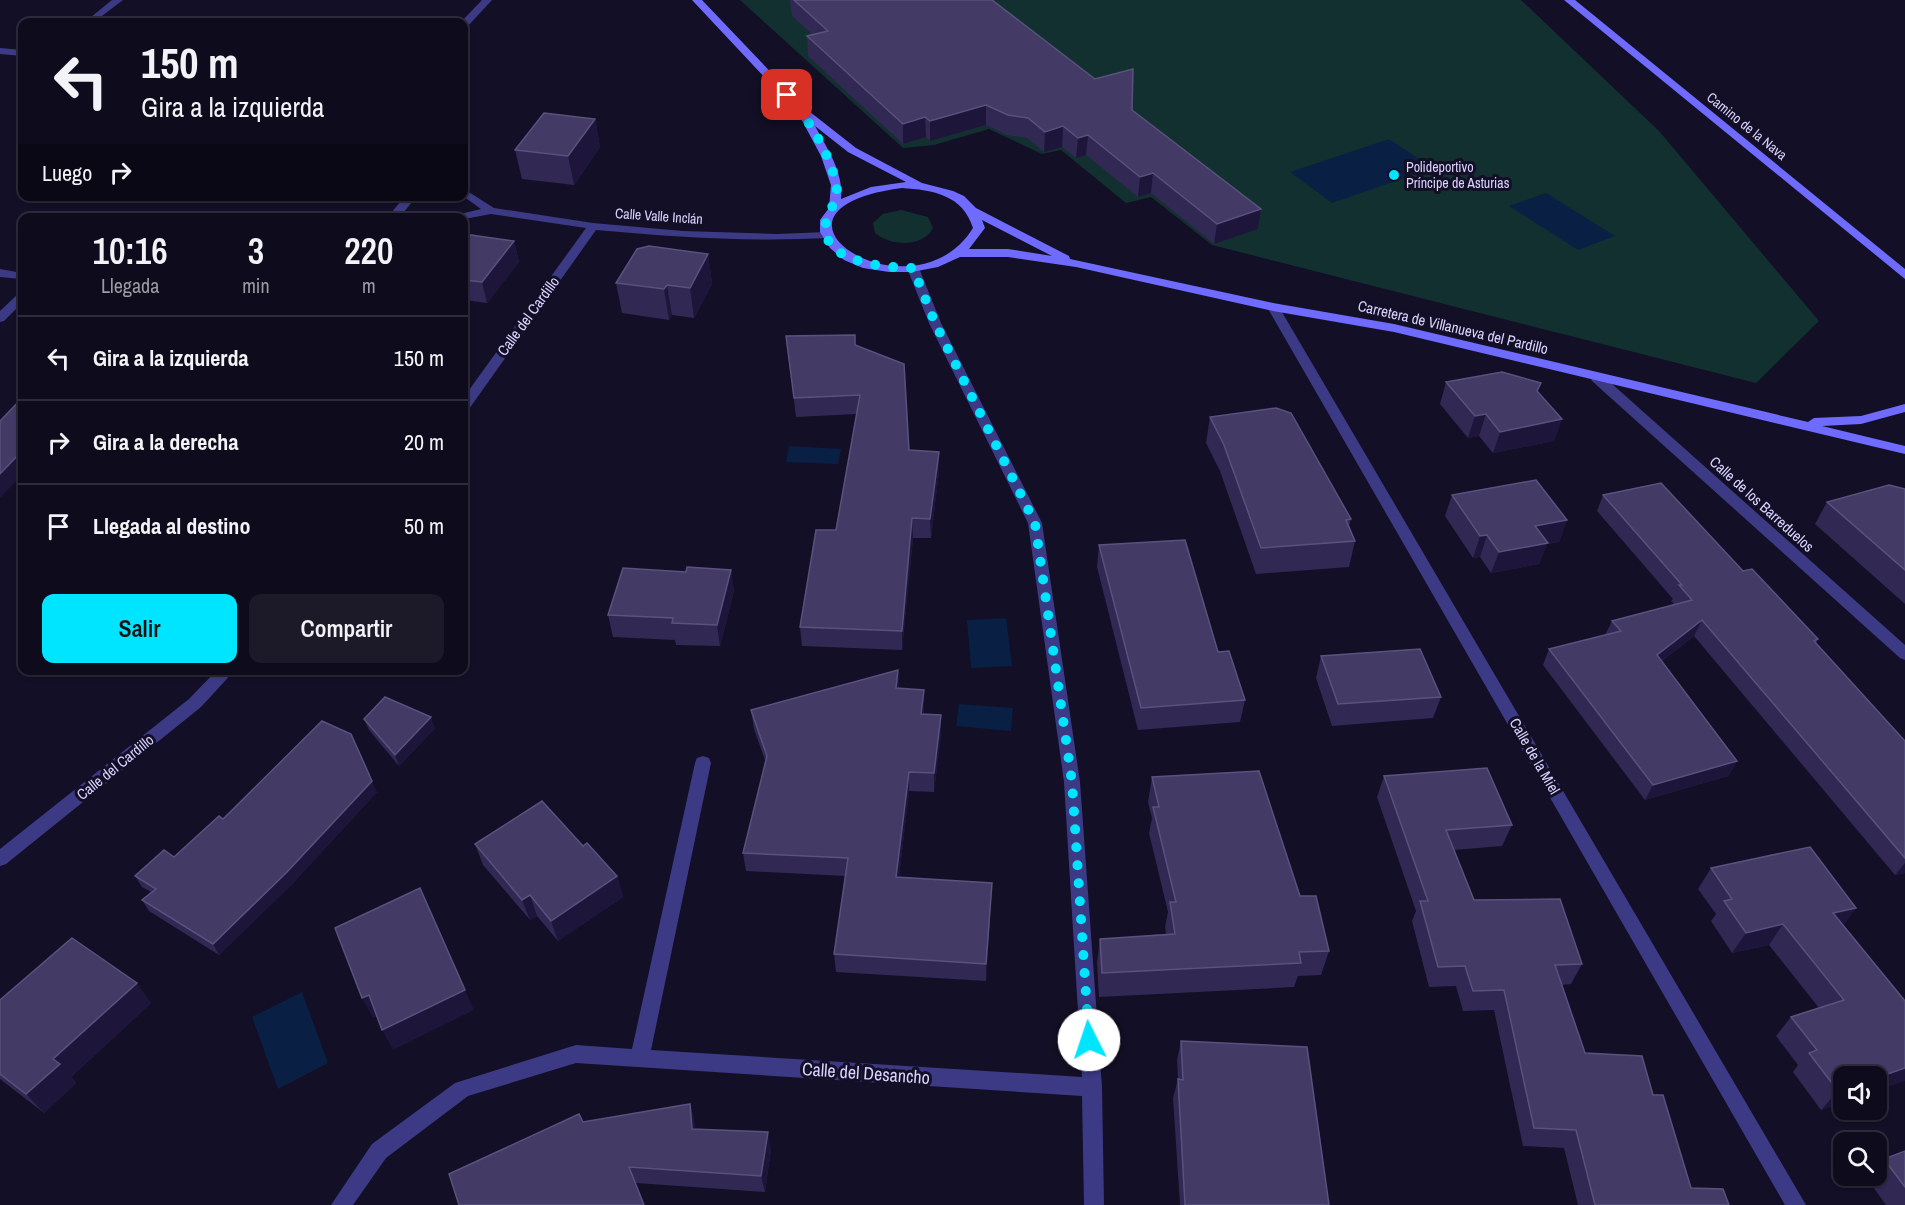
<!DOCTYPE html>
<html lang="es">
<head>
<meta charset="utf-8">
<style>
  :root { --surface:#0e0b1c; --page:#1c1929; --text:#f1f3f6; --muted:#9b9ba3; --line:#2e2b3b; --accent:#00e5ff }
  body { margin:0; font-family:"Archivo Narrow",sans-serif; background:var(--page); color:var(--text); height:100vh; display:flex; flex-direction:column; font-size:22px; white-space:nowrap }
  * { box-sizing:border-box; margin:0 }
  p { font-size:20px; color:var(--muted) }
  .icon { flex:none; width:33px; height:33px; fill:none; stroke:currentColor; stroke-width:2; stroke-linecap:round; stroke-linejoin:round }
  .map { position:relative; flex:1; overflow:hidden }
  .sheet { position:absolute; left:18px; top:213px; width:450px; height:462px; display:flex; flex-direction:column; background:var(--surface); border-radius:12px; box-shadow:0 2px 4px #0004,0 0 0 2px var(--line) }
  .sheet>* { flex:none }
  .top-card { position:absolute; left:18px; top:18px; width:450px; height:183px; border-radius:12px; box-shadow:0 2px 4px #0004,0 0 0 2px var(--line); background:#0e0b1c; color:var(--text); overflow:hidden }
  .buttons { position:absolute; left:1833px; top:1066px; display:grid; gap:12px }
  .buttons a { display:grid; place-items:center; width:54px; height:54px; border-radius:12px; background:var(--surface); box-shadow:0 2px 4px #0004,0 0 0 2px var(--line); font-size:30px }
  .pin { position:absolute; display:grid; place-items:center; width:51px; height:51px; color:#fff; margin:-26px; border-radius:12px; box-shadow:0 3px 9px #0006 }
  .me { position:absolute; width:66px; margin:-33px; rotate:356deg; stroke-linejoin:round; filter:drop-shadow(0 0 4px #0008) }
  .turn { display:flex; align-items:center; gap:21px; height:126px; padding:0 24px; font-size:27px }
  .turn .icon { width:78px; height:78px; stroke-width:2.5 }
  .turn b { display:block; font-size:42px; line-height:51px }
  .then { display:flex; align-items:center; height:57px; padding:0 24px; background:#0003; gap:12px; font-size:22px }
  .eta { display:flex; justify-content:space-evenly; align-items:center; height:102px; text-align:center }
  .eta b { font-size:36px; font-weight:600; line-height:42px }
  .cta { display:flex; gap:12px; margin-top:auto; padding:12px 24px }
  .cta a { flex:1; height:69px; border-radius:12px; background:var(--accent); color:#111; font-size:24px; font-weight:600; line-height:69px; text-align:center }
  .cta a+a { background:var(--page); color:var(--text) }
  ul { padding:0; list-style:none }
  li { display:flex; align-items:center; gap:18px; height:84px; padding:0 24px; border-top:2px solid var(--line) }
  li div { flex:1 }
  li b { display:block; font-size:22px }
  li em { font-style:normal }
  .map>svg:first-child { display:block }
  .green { fill:#12302f }
  .water { fill:#0a1f44 }
  .lines { fill:none; stroke-linecap:round; stroke-linejoin:round }
  .street { fill:#3d3a85; fill-rule:evenodd }
  .secondary { fill:#6f6bff; fill-rule:evenodd }
  .wall { fill:#312854 }
  .shaded-wall { fill:#1d163a }
  .building { fill:#433a66; stroke:#5a527e; stroke-width:1.5 }
  .route { stroke:#00e5ff; stroke-width:10; stroke-dasharray:0 18 }
  .poi-dot { fill:#00e5ff; stroke:#130f26; stroke-width:2 }
  .labels { text-anchor:middle; dominant-baseline:central; stroke-width:6; stroke-linejoin:round; paint-order:stroke }
  .far-street-label { font-size:14px; fill:#d9d4ff; stroke:#130f26 }
  .far-poi-label { font-size:14px; fill:#d9d4ff; stroke:#130f26; text-anchor:start }
  .street-label { font-size:15px; fill:#d9d4ff; stroke:#130f26 }
  .near-street-label { font-size:18px; fill:#d9d4ff; stroke:#130f26 }
</style>
</head>
<body>
<div class="map">
<svg width="1905" height="1205" viewBox="0 0 1905 1205">
  <rect width="100%" height="100%" fill="#130f26"/>
  <g class="green">
    <path d="M740,0h781l138,131 160,190 -63,62 -544,-138 -61,-48 -25,6 -65,-53 -19,4 -53,-25 -55,16 -31,3z"/>
    <path d="M901,210l27,7 5,11c-10,20 -43,18 -58,5l-2,-10 10,-9z"/>
  </g>
  <g class="water">
    <path d="M1389,139l44,29 -101,35 -42,-31z"/>
    <path d="M1546,193l69,43 -37,14 -69,-44z"/>
    <path d="M789,446l52,3 -3,15 -52,-2z"/>
    <path d="M1006,618l6,48 -41,2 -4,-48z"/>
    <path d="M959,704l54,4 -2,23 -55,-5z"/>
    <path d="M302,992l26,71 -50,26 -26,-72z"/>
  </g>
  <g class="lines">
    <g class="street">
      <path d="M112,0h11l-29,22h-9z"/>
      <path d="M482,0h10l-25,27 -3,1v-6h-3z"/>
      <path d="M0,48l22,2v6l-22,-2z"/>
      <path d="M464,189l30,19 99,15 90,8 94,3 50,-2 6,3 -6,3c-77,4 -154,-1 -231,-8l-127,179 -5,1v-13l122,-169 -95,-14 -27,5 -20,-1 37,-9 -18,-13z"/>
      <path d="M405,196h12l-18,22h-12z"/>
      <path d="M913,264l6,4 22,55 101,200 38,259 22,305 2,118h-20l-2,-109 -506,-33 -108,33 -82,62 -33,47h-22l41,-61 83,-61 121,-38 56,4 63,-286 2,-5 6,-2 6,2 2,5 -60,287 431,27 -18,-295 -36,-259 -99,-200 -22,-55z"/>
      <path d="M0,269l22,4v6l-22,-2z"/>
      <path d="M22,293v10l-18,18 -4,1v-11l18,-17z"/>
      <path d="M1273,303l6,4 527,898h-21l-518,-898z"/>
      <path d="M1597,374l5,1 303,270v15l-5,-2 -308,-277 -1,-3z"/>
      <path d="M217,670h18l-34,37 -195,157 -6,2v-17l189,-150z"/>
    </g>
    <g class="secondary">
      <path d="M692,0h10l103,108 51,40 66,35 31,8 11,5 12,12 93,48 1,3 203,44 121,21 414,98 6,-4 47,-2 44,-12v8l-44,12 -39,2 83,20v8l-511,-122 -121,-21 -197,-44 -68,-10h-48l-22,10 -26,5h-23l-26,-4 -19,-8 -14,-12 -10,-16v-12l9,-12 2,-23 -10,-29 -23,-43zM815,126l33,26 58,30 -35,5 -30,12c3,-26 -14,-51 -26,-73zM902,188c31,2 61,7 71,40 -60,97 -239,-18 -71,-40zM982,220l70,36 -44,-7h-39l16,-21z"/>
      <path d="M1564,0h11l330,269v10z"/>
    </g>
  </g>
  <g class="wall">
    <path d="M790,0h202l140,110 126,119 -44,15 -63,-51 -13,4 -52,-42 -10,3 -14,-11 -18,5 -17,-14 -20,-3 -21,-10 -56,16 -4,-4 -23,7 -95,-88 -1,-20 6,-1 -21,-19z"/>
    <path d="M595,119l5,28 -26,38 -52,-6 -7,-29z"/>
    <path d="M464,234l50,7 5,21 -32,41 -23,-3z"/>
    <path d="M708,254l4,30 -18,34 -22,-3 -3,5 -47,-7 -6,-30z"/>
    <path d="M786,336l69,9 54,105 30,21 -8,67h-18l-11,112 -100,-4 -2,-19 36,-97 21,-116 -61,3z"/>
    <path d="M1446,382l92,10 24,27 -8,22 -61,12 -14,-17 -11,2 -28,-34z"/>
    <path d="M1210,417l141,102 -2,7 6,15 -6,26 -93,7 -36,-103 -14,-28z"/>
    <path d="M1905,489v115l-90,-80 12,-22z"/>
    <path d="M1452,495l115,25 -8,22 -12,2 -8,20 -48,9 -11,-16 -7,1 -28,-42z"/>
    <path d="M1603,495l140,76 75,68 -2,4 89,98v132l-10,2 -201,-239 -32,25 75,100 -9,15 -83,24 -102,-135 6,-16 56,-14 7,-14 63,-16 -4,-4 2,-2 -76,-88z"/>
    <path d="M1099,545l119,107 27,48 -5,22 -102,8 -41,-163z"/>
    <path d="M731,570l3,21 -14,55 -44,-1 -1,-5 -62,-3 -5,-22 78,-43z"/>
    <path d="M1321,656l120,41 -8,21 -101,8 -16,-48z"/>
    <path d="M898,670l1,18 25,21v5l17,20 -7,58 -25,-1 -10,86 93,6 -6,98 -150,-9 -2,-18 11,-78 -99,-5 -3,-18 23,-90 -12,-34 -3,-19z"/>
    <path d="M364,719l71,9 -36,38 -30,-36z"/>
    <path d="M1384,776l128,49 -10,21 -48,4 20,50 108,64 -11,20 -9,1 23,68 68,42 38,93 38,17h-151l-14,-57 -41,-2 -29,-136 -31,1 -7,-25 -27,1 -17,-66 4,-10 -39,-114z"/>
    <path d="M1152,777l148,119 29,55 -8,24 -23,1 -4,11 -195,10 -2,-34 3,-24 66,-5 -1,-7 3,-15 -19,-79 3,-15 -4,-16z"/>
    <path d="M377,792l-84,91 -74,72 -70,-44 -7,-11 9,-8 -9,-5 -7,-11 39,-19 49,-38z"/>
    <path d="M475,844l108,2 34,30 6,21 -65,44 -21,-25 -7,4 -47,-55z"/>
    <path d="M1711,868l145,40 -13,17 1,177 -23,8 -28,-38 5,-7 -22,-29 15,-19 28,-9 -50,-63 -37,8 -21,-32 5,-7 -18,-25z"/>
    <path d="M0,1000l151,3 -80,74 5,6 -32,30 -44,-34z"/>
    <path d="M1181,1041l148,164h-149l-7,-107 5,-19 -1,-19z"/>
    <path d="M690,1104l4,16 1,9 76,20 -6,43 -129,-9 -53,-61z"/>
    <path d="M1905,1151v54h-19l-20,-28 10,-1v-10l8,-7z"/>
  </g>
  <g class="shaded-wall">
    <path d="M986,105v20l-56,16v-20z"/>
    <path d="M925,117l1,20 -23,7v-20z"/>
    <path d="M595,119l5,28 -26,38 -6,-29z"/>
    <path d="M1063,126l-1,21 -18,5 1,-20z"/>
    <path d="M1088,135l-2,20 -10,3 2,-20z"/>
    <path d="M1153,173l-2,20 -13,4 2,-20z"/>
    <path d="M1261,209l-3,20 -44,15 3,-20z"/>
    <path d="M514,241l5,21 -32,41 -5,-21z"/>
    <path d="M708,254l4,30 -18,34 -4,-30z"/>
    <path d="M667,285l5,30 -3,5 -5,-31z"/>
    <path d="M1486,414l-7,22 -11,2 7,-22z"/>
    <path d="M1562,419l-8,22 -61,12 7,-21z"/>
    <path d="M22,451v24l-22,23v-24z"/>
    <path d="M939,452v19l-8,67 -1,-19z"/>
    <path d="M912,518l1,20 -11,112v-19z"/>
    <path d="M1567,520l-8,22 -12,2 -8,20 -48,9 8,-21 36,-26z"/>
    <path d="M1487,535l-7,22 -7,1 7,-22z"/>
    <path d="M731,570l3,21 -14,55 -3,-21z"/>
    <path d="M1702,620l-8,16 -44,34 7,-15z"/>
    <path d="M898,670l1,19 -3,-1z"/>
    <path d="M924,690v19l-3,24v-19z"/>
    <path d="M941,715v19l-7,58v-19z"/>
    <path d="M431,717l4,11 -36,38 -4,-11z"/>
    <path d="M1737,761l-9,15 -83,24 8,-15z"/>
    <path d="M909,772v19l-12,104 -1,-18z"/>
    <path d="M372,781l5,11 -84,91 -74,72 -6,-11z"/>
    <path d="M1905,863v10l-10,2z"/>
    <path d="M617,876l6,21 -65,44 -7,-20z"/>
    <path d="M992,883l-1,18 -5,80v-17z"/>
    <path d="M530,895l7,21 -7,4 -8,-20z"/>
    <path d="M1856,908l-15,21 -8,-16z"/>
    <path d="M1783,924l-14,21 -37,8 14,-20z"/>
    <path d="M137,983l14,20 -80,74 5,6 -32,30 -18,-19 27,-35z"/>
    <path d="M465,990l9,20 -81,40 -11,-20z"/>
    <path d="M369,995l11,20 -7,3 -11,-20z"/>
    <path d="M1905,1068v13l-29,10v-13z"/>
    <path d="M1844,1089v13l-23,8 17,-19z"/>
    <path d="M690,1104l4,16 2,25 -4,-16z"/>
    <path d="M768,1132l3,17 -6,43 -4,-16z"/>
  </g>
  <g class="building">
    <path d="M794,0h198l103,79 38,-10 -1,41 129,99 -44,15 -64,-51 -13,4 -52,-42 -10,3 -15,-12 -18,6 -17,-14 -20,-3 -22,-10 -56,16 -5,-4 -22,7 -96,-88 21,-5z"/>
    <path d="M544,113l51,6 -27,37 -53,-6z"/>
    <path d="M464,234l50,7 -32,41 -18,-2z"/>
    <path d="M649,246l59,8 -18,34 -23,-3 -3,4 -48,-6 21,-34z"/>
    <path d="M855,335v10l49,19 5,86 30,2 -9,67 -18,-1 -10,113 -102,-4 16,-97h20l24,-135 -66,3 -8,-62z"/>
    <path d="M1502,372l39,11 -4,8 25,28 -62,13 -14,-18 -11,2 -29,-34z"/>
    <path d="M22,398v53l-22,23v-53z"/>
    <path d="M1276,408l15,5 60,106 -5,1 9,21 -94,7 -37,-103 -14,-28z"/>
    <path d="M1536,480l31,40 -32,6 13,17 -49,9 -12,-17 -7,1 -28,-41z"/>
    <path d="M1661,483l82,88 9,-2 66,70 -4,2 91,100v117l-203,-238 -45,35 80,106 -84,24 -104,-136 72,-18 -9,-10 80,-21 -13,-15h3l-79,-90z"/>
    <path d="M1889,485l16,4v81l-78,-68z"/>
    <path d="M1185,540l33,112 11,-1 16,49 -104,8 -42,-163z"/>
    <path d="M687,567l44,3 -14,55 -45,-2 1,-5 -65,-3 15,-47 63,4z"/>
    <path d="M1420,649l21,48 -103,7 -17,-48z"/>
    <path d="M898,670l-2,18 28,2 -3,24 20,1 -7,58 -25,-1 -13,105 96,6 -6,81 -152,-10 14,-96 -105,-5 24,-97 -16,-46z"/>
    <path d="M385,697l46,20 -36,38 -31,-36z"/>
    <path d="M322,721l29,13 21,47 -85,91 -74,72 -71,-44 14,-11 -21,-13 29,-26 10,7 45,-41 4,3z"/>
    <path d="M1487,768l25,57 -66,5 28,70 86,-1 22,65 -27,1 30,88 57,3 11,39h10l28,93 32,1 6,16h-134l-19,-75 -42,-2 -30,-138 -31,1 -8,-25 -27,1 -18,-66h8l-44,-125z"/>
    <path d="M1259,771l41,125h16l13,55 -30,1 2,11 -199,10 -2,-34 75,-5 -5,-32h6l-23,-95h6l-7,-30z"/>
    <path d="M542,801l41,45 4,-3 30,33 -66,45 -21,-26 -8,5 -47,-56z"/>
    <path d="M1810,847l46,61 -23,5 72,88v67l-29,10 -32,-1v12l-6,2 -29,-38 8,-3 -26,-33 53,-17 -61,-76 -37,9 -22,-32 8,-2 -21,-31z"/>
    <path d="M420,888l45,102 -83,40 -13,-35 -7,3 -27,-70z"/>
    <path d="M72,938l65,45 -84,76 7,5 -34,30 -26,-20v-74z"/>
    <path d="M1181,1041l126,6 22,158h-144l-7,-126 5,1z"/>
    <path d="M690,1104l2,25 76,3 -7,44 -132,-9 15,38h-185l-10,-31 130,-60 4,8z"/>
    <path d="M1905,1151v36l-21,-28z"/>
  </g>
  <g class="lines">
    <path class="route" d="M787,95c21,23 42,57 49,88 4,16 -7,26 -10,39 -8,41 62,46 87,46l22,55 100,200 37,259 17,258"/>
  </g>
  <circle class="poi-dot" cx="1394" cy="175" r="6"/>
  <g class="labels">
    <g class="far-street-label">
      <text transform="translate(1747 126) rotate(39)">Camino de la Nava</text>
      <text transform="translate(659 216) rotate(4)">Calle Valle Inclán</text>
    </g>
    <g class="far-poi-label">
      <text x="1406" y="167">Polideportivo<tspan x="1406" dy="16">Príncipe de Asturias</tspan></text>
    </g>
    <g class="street-label">
      <text transform="translate(528 316) rotate(-54)">Calle del Cardillo</text>
      <text transform="translate(1453 327) rotate(13)">Carretera de Villanueva del Pardillo</text>
      <text transform="translate(1762 504) rotate(42)">Calle de los Barreduelos</text>
      <text transform="translate(1535 756) rotate(60)">Calle de la Miel</text>
      <text transform="translate(115 767) rotate(-39)">Calle del Cardillo</text>
    </g>
    <g class="near-street-label">
      <text transform="translate(866 1073) rotate(4)">Calle del Desancho</text>
    </g>
  </g>
</svg>
<div class="buttons">
<a><svg class="icon" aria-label="sound" viewBox="0 0 24 24"><path d="M4 9h4l5-4v14l-5-4H4zM17 9q2 3 0 6"/></svg></a>
<a><svg class="icon" aria-label="search" viewBox="0 0 24 24"><circle cx="10" cy="10" r="6"/><path d="M15 15l6 6"/></svg></a>
</div>
<div class="pin" style="left:787px;top:95px;background:#d93025"><svg class="icon" aria-label="arrive" viewBox="0 0 24 24"><path d="M6 21V4h12l-3 4 3 4H6"/></svg></div>
<svg class="me" style="left:1089px;top:1040px" viewBox="-20 -20 40 40"><circle r="19" fill="#fff"/><path d="M0-13L10 11 0 6-10 11z" fill="#00e5ff"/></svg>
<div class="top-card">
<div class="turn"><svg class="icon" aria-label="left" viewBox="0 0 24 24"><path d="M17 20v-9H6M10 6l-5 5 5 5"/></svg><div><b>150 m</b>Gira a la izquierda</div></div>
<div class="then">Luego<svg class="icon" aria-label="right" viewBox="0 0 24 24"><path d="M7 20v-9h11M14 6l5 5-5 5"/></svg></div>
</div>
<section class="sheet">
<div class="eta">
<div><b>10:16</b><p>Llegada</p></div>
<div><b>3</b><p>min</p></div>
<div><b>220</b><p>m</p></div>
</div>
<ul>
<li><svg class="icon" aria-label="left" viewBox="0 0 24 24"><path d="M17 20v-9H6M10 6l-5 5 5 5"/></svg><div><b>Gira a la izquierda</b></div><em>150 m</em></li>
<li><svg class="icon" aria-label="right" viewBox="0 0 24 24"><path d="M7 20v-9h11M14 6l5 5-5 5"/></svg><div><b>Gira a la derecha</b></div><em>20 m</em></li>
<li><svg class="icon" aria-label="arrive" viewBox="0 0 24 24"><path d="M6 21V4h12l-3 4 3 4H6"/></svg><div><b>Llegada al destino</b></div><em>50 m</em></li>
</ul>
<div class="cta"><a>Salir</a><a>Compartir</a></div>
</section>
</div>
</body>
</html>
